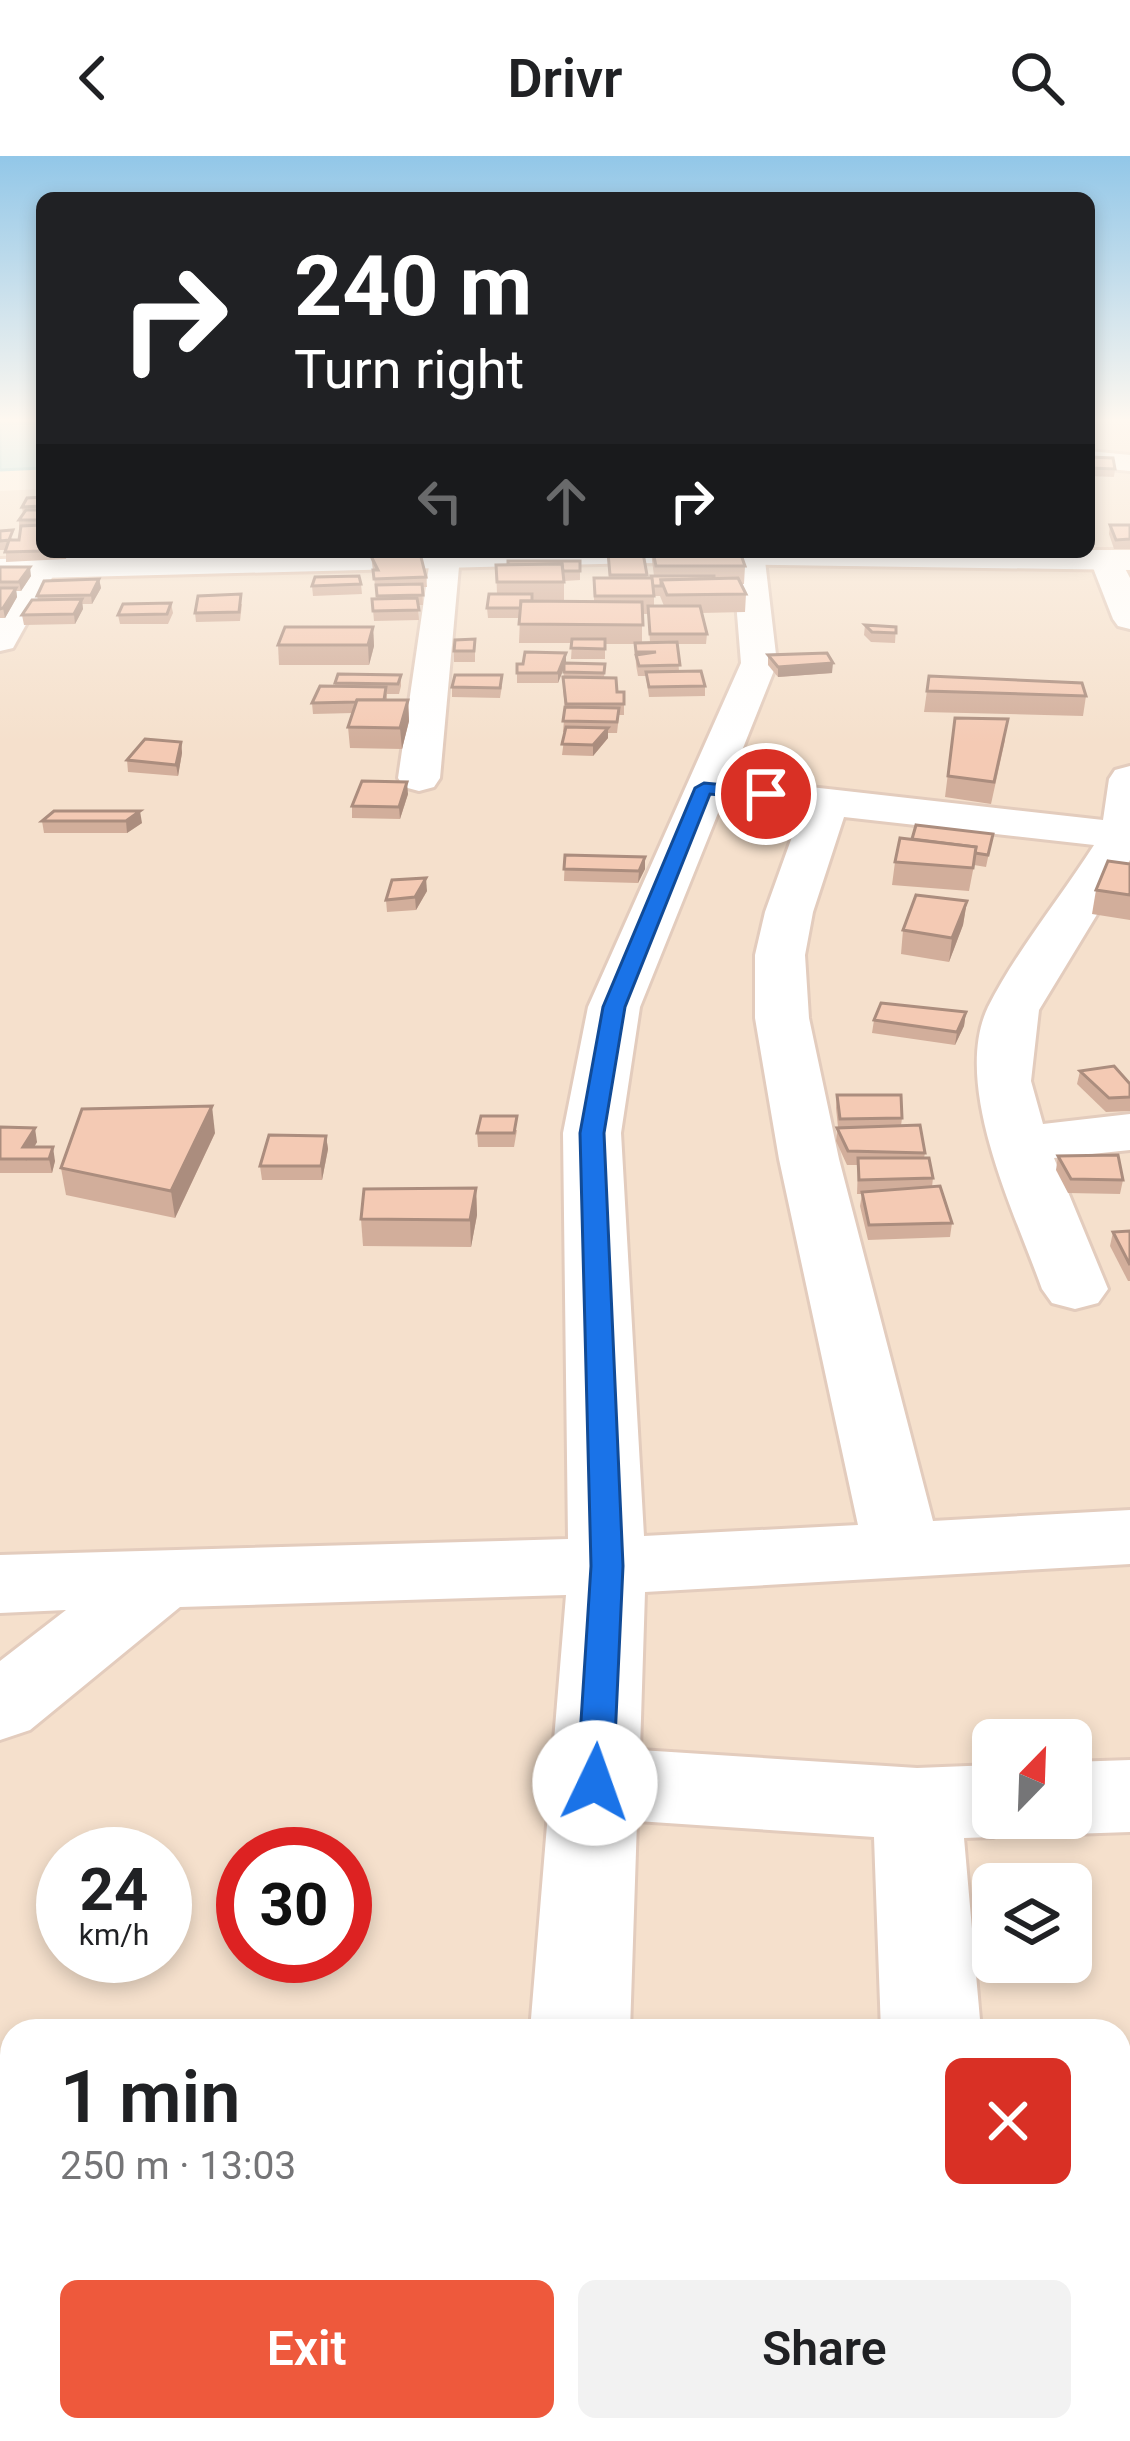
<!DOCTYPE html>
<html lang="en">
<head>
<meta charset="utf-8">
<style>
  :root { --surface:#fff; --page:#f2f2f2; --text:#202124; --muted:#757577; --accent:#ee593c }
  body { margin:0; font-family:Roboto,sans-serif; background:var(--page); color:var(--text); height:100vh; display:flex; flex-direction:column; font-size:45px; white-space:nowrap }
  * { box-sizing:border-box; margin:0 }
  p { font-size:39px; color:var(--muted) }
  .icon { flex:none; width:66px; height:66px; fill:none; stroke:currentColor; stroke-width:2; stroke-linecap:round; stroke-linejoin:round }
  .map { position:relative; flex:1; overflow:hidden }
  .drawer { position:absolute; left:0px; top:1863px; width:1131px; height:423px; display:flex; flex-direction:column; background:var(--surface); border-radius:36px 36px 0 0; box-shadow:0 6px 18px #0003 }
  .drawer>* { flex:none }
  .guide { position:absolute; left:36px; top:36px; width:1059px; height:366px; border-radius:18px; box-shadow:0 6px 18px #0003; background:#202124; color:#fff; overflow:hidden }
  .needle { width:78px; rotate:23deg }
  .fabs { position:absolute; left:972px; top:1563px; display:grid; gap:24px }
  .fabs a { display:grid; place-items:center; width:120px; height:120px; border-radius:18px; background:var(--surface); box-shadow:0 6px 18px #0003; font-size:60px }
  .speed { position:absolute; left:36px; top:1671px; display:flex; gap:24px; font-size:60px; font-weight:700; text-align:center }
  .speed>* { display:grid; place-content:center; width:156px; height:156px; border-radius:50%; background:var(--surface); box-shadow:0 6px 18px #0003; line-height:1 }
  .speed small { font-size:30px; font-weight:400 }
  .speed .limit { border:18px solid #d22; background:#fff; color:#111 }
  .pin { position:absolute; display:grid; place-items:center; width:102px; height:102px; color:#fff; margin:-51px; border:6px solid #fff; border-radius:50%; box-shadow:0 3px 12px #0007 }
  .me { position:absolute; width:132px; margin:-66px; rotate:3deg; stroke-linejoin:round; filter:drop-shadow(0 0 9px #0008) }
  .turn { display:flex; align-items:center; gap:42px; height:252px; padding:0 60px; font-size:54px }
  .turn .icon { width:156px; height:156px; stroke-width:2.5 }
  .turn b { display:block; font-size:84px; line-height:102px }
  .lanes { display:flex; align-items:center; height:114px; padding:0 60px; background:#0003; justify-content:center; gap:60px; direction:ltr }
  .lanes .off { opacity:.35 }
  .round { display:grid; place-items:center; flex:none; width:126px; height:126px; border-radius:18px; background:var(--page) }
  .summary { display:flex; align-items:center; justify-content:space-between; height:204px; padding:0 60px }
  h1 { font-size:72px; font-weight:600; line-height:90px }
  .action { display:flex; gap:24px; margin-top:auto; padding:24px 60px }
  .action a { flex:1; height:138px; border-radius:18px; background:var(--accent); color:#fff; font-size:48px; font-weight:600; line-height:138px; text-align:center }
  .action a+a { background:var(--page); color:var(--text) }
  header { display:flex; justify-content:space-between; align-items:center; height:156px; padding:0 60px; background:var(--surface); font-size:54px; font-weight:600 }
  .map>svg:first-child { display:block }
  .residential { fill:#f5e0cc; fill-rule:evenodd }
  .water { fill:#b2e3e7; stroke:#98d3d9; stroke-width:3 }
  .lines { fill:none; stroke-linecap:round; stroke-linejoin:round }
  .street-casing { stroke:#e3ccbd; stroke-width:6 }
  .secondary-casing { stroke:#e9cdba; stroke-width:6 }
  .street { fill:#fff; fill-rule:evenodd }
  .secondary { fill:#fff; fill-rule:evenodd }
  .wall { fill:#d2ae9b; fill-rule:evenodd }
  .shaded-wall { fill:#ab8d7e }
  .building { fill:#f4cab4; stroke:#ab8d7e; stroke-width:3 }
  .route { fill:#1a73e8; stroke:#114b97; stroke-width:3 }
</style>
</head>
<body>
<header><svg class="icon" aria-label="back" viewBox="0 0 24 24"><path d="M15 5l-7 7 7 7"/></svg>Drivr<svg class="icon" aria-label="search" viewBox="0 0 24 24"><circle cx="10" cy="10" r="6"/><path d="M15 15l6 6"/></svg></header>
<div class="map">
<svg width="1130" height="2285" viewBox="0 0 1130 2285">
  <rect width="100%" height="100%" fill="#fdefde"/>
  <path class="residential" d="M1089,267h41v2018h-1130v-1950l42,-2v63h1047zM993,1584h78v78h-78zM63,1698h102v102h-102zM243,1698h102v102h-102zM993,1728h78v78h-78zM12,1875h1107v399h-1107z"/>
  <path class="water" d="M42,267v45l-42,2v-46z"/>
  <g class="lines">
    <g class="street-casing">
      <g id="street">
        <path d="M1089,295l41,4v16l-41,-4z"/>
        <path d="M1106,394l11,3 13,25v51l-12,-3 -5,-7 -23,-59z"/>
        <path d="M431,396l29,4 -20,222 -6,9 -15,4 -15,-4 -6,-9z"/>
        <path d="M732,396h32l13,111 -46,115 372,42 6,-41 6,-9 15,-4v94l-91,150 -8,71 12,43 87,-10v36l-76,8 54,131 -10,14 -23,6 -23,-6 -10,-14c-27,-76 -91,-204 -54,-282 27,-54 73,-110 106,-162l-250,-28 -31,95 -8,43 4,63 30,141 94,362 197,-11v54l-485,28 -5,158 277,18 76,-3v53h36l-5,9 -31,10 -29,1 17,193h-100l-7,-194 -237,-16 -7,210h-100l36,-436 -386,12 -150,123 -30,10v-79l66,-51 -66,3v-58l568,-16 -5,-406 25,-126 153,-344zM722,647l79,9 -36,100 -10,43v63l24,141 79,366 -214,11 -23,-403 19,-126z"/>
        <path d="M42,401l16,10 -45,81 -13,3v-41l31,-50z"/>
        <path d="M1130,1604v72l-59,2 -31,-11 -3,-5h34v-56z"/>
        <path d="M479,2274h118l-1,11h-118z"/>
        <path d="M897,2274h118l1,11h-118z"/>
      </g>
    </g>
    <g class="secondary-casing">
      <path id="secondary" d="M1089,394h41v20l-489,-7 -641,16v-20l294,-7z"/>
    </g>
    <use href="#street" class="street"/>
    <use href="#secondary" class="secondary"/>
  </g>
  <g class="wall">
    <path d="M1089,301l26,12 -1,8 -25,-1z"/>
    <path d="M42,341v55h25l-1,7 -60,3v-12h-6v-19l14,9h5v-20l4,-6 -1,-7z"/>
    <path d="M1110,369h20v24h-16l-5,-15z"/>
    <path d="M238,396h31l-1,3h-30z"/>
    <path d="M651,396h89l5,14 -1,18h-3l5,10 -1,18 -44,1 6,21 -1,10h-29l2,27 26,15v10l-56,1 -3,-21h-8l-2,-11 -1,-21h-30v15h-34l1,-16h-53l1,-25h-32l-1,-10 10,-14 -1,-29 84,-4v19l-16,1v19l-32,1h62v-23h15l-1,-25h35l4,25h5l2,-2zM654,440h6l4,10h-10zM642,458h6l2,28 -8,1z"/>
    <path d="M371,400l55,21 1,10h-5l1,18h-5l1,15 -45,1 -2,-22h5z"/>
    <path d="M0,411l31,9 -10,15h-5l1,6 -12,21h-5z"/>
    <path d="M99,423l2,9 -9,16h-10l1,5 -8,15 -51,1 -2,-10 16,-15 -1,-4z"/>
    <path d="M361,428l1,10 -49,2 -1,-10z"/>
    <path d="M171,447l2,10 -5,11h-48l-2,-9z"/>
    <path d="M242,448l-2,17 -44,1 -1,-9z"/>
    <path d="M865,469l31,2 -1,16 -24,-1 -7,-7z"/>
    <path d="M373,471l1,19 -5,19h-90l-1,-20z"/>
    <path d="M475,483v23h-21v-11z"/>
    <path d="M768,499l64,18 -54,4 -10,-12z"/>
    <path d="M517,508h88l-1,14 13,14h7v23h-5l-2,18h-9v5l-15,18 -31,-1 3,-23h-2l2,-24 -2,-20 1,-21 -6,16h-41z"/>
    <path d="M401,519v11l-2,8h-12v6h21l1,21 -7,28 -52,-1 -2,-21 5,-14 -40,1 -1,-11 23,-17v-3z"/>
    <path d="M929,520l157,20 -3,20 -159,-4z"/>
    <path d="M502,530l-2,12 -48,-1v-10z"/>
    <path d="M955,562l50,22 -14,64 -46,-7z"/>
    <path d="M181,586l1,11 -4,23 -50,-4 -1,-12z"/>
    <path d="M408,638l-8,25 -48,-1v-12z"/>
    <path d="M54,655l88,12 -15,10h-83l-2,-12z"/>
    <path d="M993,678l-7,33 -12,-2 -5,26 -77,-6 3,-23 17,-23z"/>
    <path d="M565,699l80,14 -7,14 -74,-2z"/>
    <path d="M1130,708v56l-38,-6 4,-24z"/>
    <path d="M427,735l-11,19 -29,2 -1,-12z"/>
    <path d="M967,745l-4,24 -14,37 -48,-8 2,-24z"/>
    <path d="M966,856l-2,14 -9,19 -83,-12 2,-13z"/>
    <path d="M1080,915l50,13v27l-24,1 -29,-28z"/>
    <path d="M837,939l65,23 -1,8 24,27 -1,5 9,20 -1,9 20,36 -2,14 -82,3 -8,-34 2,-12h-5l1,-29h-11l-11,-24 2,-14 -2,-19z"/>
    <path d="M0,971l37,15 -3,5 21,14 -3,12h-52z"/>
    <path d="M517,974l-3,17h-36l-1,-14z"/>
    <path d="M215,977l-40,85 -109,-23 -5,-27z"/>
    <path d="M326,980l2,13 -6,31h-60l-2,-14z"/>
    <path d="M1058,1000l65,24 -3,14 -52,-1 -12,-23z"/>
    <path d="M476,1032l1,27 -6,32 -108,-1 -2,-27z"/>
    <path d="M1130,1075v50h-2l-18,-35 3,-14z"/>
  </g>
  <g class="shaded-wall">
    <path d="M30,411l1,9 -10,15 -2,-9z"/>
    <path d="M99,423l2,9 -9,16 -1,-9z"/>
    <path d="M16,432l1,9 -12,21 -2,-10z"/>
    <path d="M82,443l1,10 -8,15 -1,-10z"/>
    <path d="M373,471l1,19 -5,19 -1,-20z"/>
    <path d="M566,497v10l-8,20v-10z"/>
    <path d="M833,507l-1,10 -54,4v-10z"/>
    <path d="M408,544l1,21 -7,28 -2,-21z"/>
    <path d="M608,572v10l-15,18v-11z"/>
    <path d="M181,586l1,11 -4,23 -2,-11z"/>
    <path d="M407,626l1,12 -8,25 -1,-12z"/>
    <path d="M140,655l2,12 -15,10 -1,-12z"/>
    <path d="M645,701v12l-7,14 1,-12z"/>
    <path d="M426,722l1,13 -11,19 -1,-13z"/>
    <path d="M967,745l-4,24 -14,37 3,-24z"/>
    <path d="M966,856l-2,14 -9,19 2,-13z"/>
    <path d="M212,950l3,27 -40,85 -4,-27z"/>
    <path d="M35,972l2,14 -11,19 -3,-14z"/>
    <path d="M326,980l2,13 -6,31 -1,-14z"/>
    <path d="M53,991l2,14 -3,12 -3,-14z"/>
    <path d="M476,1032l1,27 -6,32 -1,-27z"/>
  </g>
  <g class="building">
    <path d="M1089,301l24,1 2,11 -26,-1z"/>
    <path d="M42,341v9l-20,1 5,-9z"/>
    <path d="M26,354h16v10h-23z"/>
    <path d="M42,369v26l-37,1 4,-12 -9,1v-10l13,-1 -4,10h10l2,-14z"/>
    <path d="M1110,369h20v14l-14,1z"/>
    <path d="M653,396h87l5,14h-89z"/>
    <path d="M420,397l6,24 -52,2 -1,-9h5l-7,-14z"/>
    <path d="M608,397h35l4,22h-37z"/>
    <path d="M508,405h72v10h-17l-1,-7 -54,1z"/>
    <path d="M562,408l2,18h-67l-1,-17z"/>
    <path d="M0,411h30l-11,15h-19z"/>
    <path d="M359,420l2,8 -49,2 3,-9z"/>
    <path d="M651,420h63v3l-53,1v6h-8z"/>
    <path d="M594,422h58l2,18h-59z"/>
    <path d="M738,422l8,16 -79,1 -6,-15z"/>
    <path d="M99,423l-8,16 -54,1 7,-15z"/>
    <path d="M422,428l1,11 -46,1 -1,-11z"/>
    <path d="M0,432h16l-13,20 -3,1z"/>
    <path d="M241,438l-2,18 -44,1 3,-17z"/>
    <path d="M489,438h43v7h-11v7h-34z"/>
    <path d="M417,442l2,12 -46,1 -1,-12z"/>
    <path d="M82,443l-8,15 -52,1 10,-15z"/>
    <path d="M521,445l121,1 1,23 -124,-1z"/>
    <path d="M171,447l-4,11 -49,1 5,-11z"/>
    <path d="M648,450h52l7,28h-57z"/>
    <path d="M865,469l31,2v6l-24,-1z"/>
    <path d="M285,471h88l-5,18h-90z"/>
    <path d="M475,483l-1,12h-20l1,-11z"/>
    <path d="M572,483h33v10l-34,-1z"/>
    <path d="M677,486l3,23 -41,1 -3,-11 20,-3h-20l-1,-9z"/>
    <path d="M525,496l41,1 -8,20h-41v-9h6z"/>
    <path d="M827,497l6,10 -55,4 -10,-12z"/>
    <path d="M564,507l41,1 -1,9 -40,-1z"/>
    <path d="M701,515l4,15 -56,1 -3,-15z"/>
    <path d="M338,518l63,1 -3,9 -63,-1z"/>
    <path d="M455,519h47l-2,13 -48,-1z"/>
    <path d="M929,520l153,7 4,13 -159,-5z"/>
    <path d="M563,521l53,1 1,14h7v12h-58z"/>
    <path d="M320,530l66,1 -2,13h-27l-1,2 -44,1z"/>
    <path d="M357,544h51l-8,28 -52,-1z"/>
    <path d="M565,551l54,1 -2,14 -54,-1z"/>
    <path d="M955,562l53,1 -14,63 -46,-6z"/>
    <path d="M566,571l42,1 -15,17 -31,-1z"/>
    <path d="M145,583l36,3 -5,23 -49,-5z"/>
    <path d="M362,625l45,1 -8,25 -47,-1z"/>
    <path d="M54,655h86l-14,10h-84z"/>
    <path d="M916,669l77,9 -5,21 -13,-2 1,-6 -64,-8z"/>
    <path d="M900,682l76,9 -3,21 -78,-6z"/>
    <path d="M565,699l80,2 -6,14 -75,-2z"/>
    <path d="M1108,705l22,3v31l-34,-5z"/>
    <path d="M426,722l-11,19 -29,3 6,-20z"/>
    <path d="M916,739l51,6 -15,37 -49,-8z"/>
    <path d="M881,847l85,9 -9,20 -83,-12z"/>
    <path d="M1114,910l16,18v13l-21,1 -29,-27z"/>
    <path d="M837,939h64l1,23 -62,1z"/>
    <path d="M212,950l-41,85 -110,-23 21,-59z"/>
    <path d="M481,960h36l-3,17h-37z"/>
    <path d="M920,969l5,28 -77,-2 -11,-23z"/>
    <path d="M0,971l35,1 -12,19h30l-4,12h-49z"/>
    <path d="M269,979l57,1 -5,30h-61z"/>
    <path d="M1118,999l5,25 -52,-1 -13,-23z"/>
    <path d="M858,1002h71l4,20 -74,2z"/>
    <path d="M940,1030l12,37 -83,2 -7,-33z"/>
    <path d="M476,1032l-6,32 -109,-1 3,-30z"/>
    <path d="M1130,1075v34l-17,-33z"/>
  </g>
  <linearGradient id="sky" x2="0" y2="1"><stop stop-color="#92c7e8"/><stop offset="0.45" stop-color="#fef8f0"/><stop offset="1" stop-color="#fef8f0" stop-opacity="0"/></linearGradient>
  <rect width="1130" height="587" fill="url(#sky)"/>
  <path class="route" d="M704,627l62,6 8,5 -8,6 -56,-6 -85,213 -21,126 19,433 -10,217 -5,11 -13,4 -13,-4 -5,-11 14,-217 -11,-433 23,-126 92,-219z"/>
</svg>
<div class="fabs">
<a><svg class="needle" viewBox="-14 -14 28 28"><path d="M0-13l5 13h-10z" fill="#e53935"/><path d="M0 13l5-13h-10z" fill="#757577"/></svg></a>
<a><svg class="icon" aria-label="layers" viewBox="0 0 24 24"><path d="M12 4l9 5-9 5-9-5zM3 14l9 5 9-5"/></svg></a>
</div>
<div class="speed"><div>24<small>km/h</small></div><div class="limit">30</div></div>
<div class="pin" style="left:766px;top:638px;background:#d93025"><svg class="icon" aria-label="arrive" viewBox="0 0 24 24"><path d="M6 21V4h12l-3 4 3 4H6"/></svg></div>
<svg class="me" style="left:595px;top:1627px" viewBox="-20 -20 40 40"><circle r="19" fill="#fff"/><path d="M0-13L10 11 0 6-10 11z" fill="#1a73e8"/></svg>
<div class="guide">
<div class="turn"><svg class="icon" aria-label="right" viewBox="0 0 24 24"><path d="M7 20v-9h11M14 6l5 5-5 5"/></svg><div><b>240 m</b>Turn right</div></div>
<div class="lanes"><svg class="icon off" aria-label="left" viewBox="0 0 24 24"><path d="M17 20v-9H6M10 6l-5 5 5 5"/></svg><svg class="icon off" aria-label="ahead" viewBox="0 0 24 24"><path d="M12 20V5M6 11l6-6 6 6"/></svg><svg class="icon" aria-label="right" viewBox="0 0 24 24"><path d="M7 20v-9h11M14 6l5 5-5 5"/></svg></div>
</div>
<section class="drawer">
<div class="summary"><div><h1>1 min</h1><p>250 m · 13:03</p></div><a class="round" style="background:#d93025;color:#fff"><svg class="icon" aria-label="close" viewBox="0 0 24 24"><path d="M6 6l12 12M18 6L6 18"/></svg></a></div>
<div class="action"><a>Exit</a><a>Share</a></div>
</section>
</div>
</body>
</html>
